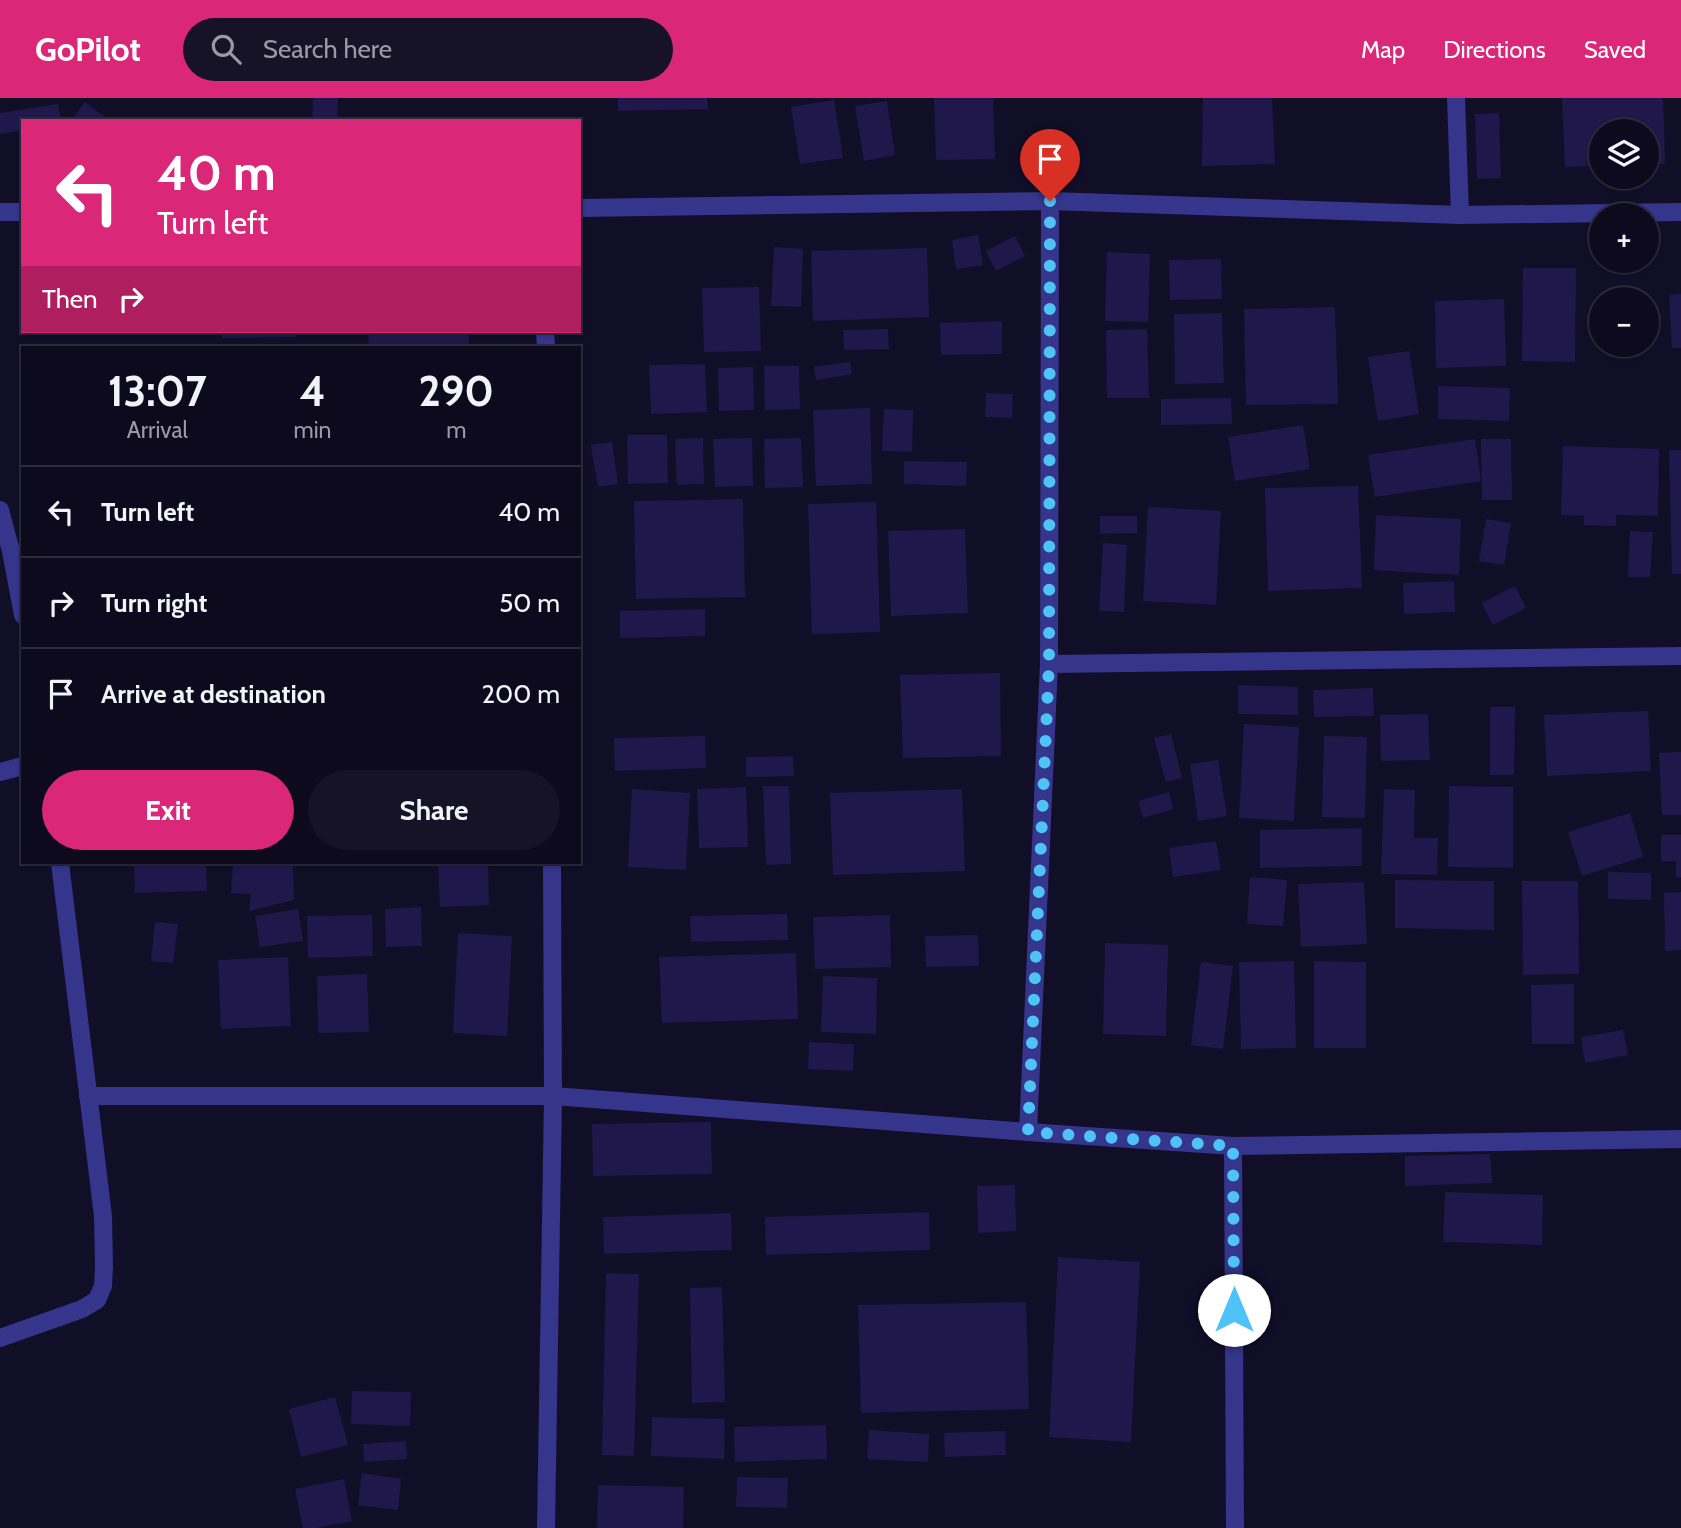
<!DOCTYPE html>
<html lang="en">
<head>
<meta charset="utf-8">
<style>
  :root { --surface:#0d0a1e; --page:#161327; --text:#f1f3f6; --muted:#9a9aa4; --line:#2d2b3c; --accent:#db2777 }
  body { margin:0; font-family:Cabin,sans-serif; background:var(--page); color:var(--text); height:100vh; display:flex; flex-direction:column; font-size:26px; white-space:nowrap }
  * { box-sizing:border-box; margin:0 }
  p { font-size:23px; color:var(--muted) }
  .icon { flex:none; width:38px; height:38px; fill:none; stroke:currentColor; stroke-width:2; stroke-linecap:round; stroke-linejoin:round }
  .map { position:relative; flex:1; overflow:hidden }
  .sheet { position:absolute; left:21px; top:248px; width:560px; height:518px; display:flex; flex-direction:column; background:var(--surface); border-radius:0px; box-shadow:0 2px 5px #0004,0 0 0 2px var(--line) }
  .sheet>* { flex:none }
  .guide { position:absolute; left:21px; top:21px; width:560px; height:214px; border-radius:0px; box-shadow:0 2px 5px #0004,0 0 0 2px var(--line); background:#db2777; color:#fff; overflow:hidden }
  .tools { position:absolute; left:1589px; top:21px; display:grid; gap:14px }
  .tools a { display:grid; place-items:center; width:70px; height:70px; border-radius:50%; background:var(--surface); box-shadow:0 2px 5px #0004,0 0 0 2px var(--line); font-size:35px }
  .pin { position:absolute; display:grid; place-items:center; width:60px; height:60px; color:#fff; margin:-72px -30px; border-radius:50% 50% 50% 0; rotate:-45deg; box-shadow:0 0 7px #0007 }
  .pin .icon { rotate:45deg }
  .me { position:absolute; width:77px; margin:-38px; rotate:0deg; stroke-linejoin:round; filter:drop-shadow(0 0 5px #0008) }
  .turn { display:flex; align-items:center; gap:24px; height:147px; padding:0 21px; font-size:32px }
  .turn .icon { width:91px; height:91px; stroke-width:2.5 }
  .turn b { display:block; font-size:49px; line-height:60px }
  .then { display:flex; align-items:center; height:66px; padding:0 21px; background:#0003; gap:14px; font-size:26px }
  .eta { display:flex; justify-content:space-evenly; align-items:center; height:119px; text-align:center }
  .eta b { font-size:42px; font-weight:800; line-height:49px }
  .primary-button { display:flex; gap:14px; margin-top:auto; padding:14px 21px }
  .primary-button a { flex:1; height:80px; border-radius:42px; background:var(--accent); color:#fff; font-size:28px; font-weight:800; line-height:80px; text-align:center }
  .primary-button a+a { background:var(--page); color:var(--text) }
  ul { padding:0; list-style:none }
  li { display:flex; align-items:center; gap:21px; height:91px; padding:0 21px; border-top:2px solid var(--line) }
  li div { flex:1 }
  li b { display:block; font-size:26px }
  li em { font-style:normal }
  header { display:flex; align-items:center; gap:42px; box-sizing:border-box; height:98px; padding:0 35px; background:var(--accent); color:#fff }
  header strong { font-size:33px }
  nav { display:flex; gap:38px; margin-inline-start:auto; font-size:24px }
  .search { width:490px; height:63px; background:var(--page); display:flex; align-items:center; gap:18px; box-sizing:border-box; padding:0 24px; border-radius:38px; color:var(--muted); font-size:26px }
  .map>svg:first-child { display:block }
  .building { fill:#20184a }
  .lines { fill:none; stroke-linecap:round; stroke-linejoin:round }
  .minor { stroke:#35358b; stroke-width:18 }
  .route { stroke:#4fc3f7; stroke-width:12; stroke-dasharray:0 21.6 }
</style>
</head>
<body>
<header>
<strong>GoPilot</strong>
<div class="search"><svg class="icon" aria-label="search" viewBox="0 0 24 24"><circle cx="10" cy="10" r="6"/><path d="M15 15l6 6"/></svg>Search here</div>
<nav><a>Map</a><a>Directions</a><a>Saved</a></nav>
</header>
<div class="map">
<svg width="1681" height="1430" viewBox="0 0 1681 1430">
  <rect width="100%" height="100%" fill="#110e28"/>
  <g class="building">
    <path d="M313,0h25l-1,23h-25z"/>
    <path d="M618,0h89l1,11 -90,2z"/>
    <path d="M934,0h59l2,61 -59,1z"/>
    <path d="M1203,0h69l3,66 -73,2z"/>
    <path d="M1562,0h101l2,66 -18,1v-34h-46v35l-36,1z"/>
    <path d="M834,2l9,58 -43,6 -9,-57z"/>
    <path d="M887,3l8,54 -31,6 -9,-55z"/>
    <path d="M85,4l20,15 -3,4h-31z"/>
    <path d="M58,6l3,17h-38v9l-23,4v-21z"/>
    <path d="M1499,15l2,65 -24,1 -2,-65z"/>
    <path d="M978,137l5,30 -27,4 -4,-29z"/>
    <path d="M1015,138l10,20 -29,15 -10,-20z"/>
    <path d="M774,149l29,2 -2,58 -30,-1z"/>
    <path d="M927,150l2,69 -116,4 -2,-70z"/>
    <path d="M1107,154l43,2 -2,68 -43,-1z"/>
    <path d="M1221,161l1,40 -52,1 -1,-40z"/>
    <path d="M1523,170h53l-1,94 -53,-1z"/>
    <path d="M759,189l2,64 -57,1 -2,-64z"/>
    <path d="M1681,196v54h-9l-3,-53z"/>
    <path d="M1504,201l2,67 -70,2 -1,-67z"/>
    <path d="M1335,209l3,97 -92,1 -2,-96z"/>
    <path d="M1222,215l2,70 -49,1 -1,-70z"/>
    <path d="M1002,223v33l-61,1 -1,-32z"/>
    <path d="M888,231l1,20 -45,1 -1,-20z"/>
    <path d="M1147,231l2,69h-42l-1,-68z"/>
    <path d="M222,233h74v6l-74,1z"/>
    <path d="M368,233h100l1,15 -100,2z"/>
    <path d="M1409,253l10,63 -41,7 -10,-64z"/>
    <path d="M850,264l2,12 -36,6 -2,-13z"/>
    <path d="M705,266l2,48 -56,2 -2,-49z"/>
    <path d="M764,268h35l1,43 -35,1z"/>
    <path d="M753,269l1,43 -35,1 -1,-43z"/>
    <path d="M1438,288l72,2 -1,33 -71,-2z"/>
    <path d="M986,295l27,1 -1,24 -27,-1z"/>
    <path d="M1231,300l1,26 -71,1v-26z"/>
    <path d="M870,310l2,76 -56,2 -3,-76z"/>
    <path d="M884,311l29,1 -1,42 -30,-1z"/>
    <path d="M1303,327l7,44 -75,12 -7,-44z"/>
    <path d="M627,337h40l1,48 -40,1z"/>
    <path d="M703,340l1,46 -27,1 -2,-46z"/>
    <path d="M752,340l1,48 -38,1 -2,-48z"/>
    <path d="M801,340l2,49 -38,1 -1,-49z"/>
    <path d="M1475,341l6,42 -106,16 -7,-42z"/>
    <path d="M1481,341h30l1,61h-30z"/>
    <path d="M612,344l6,42 -20,3 -7,-42z"/>
    <path d="M1563,348l96,3 -1,67 -42,-1v11l-32,-1v-9l-23,-1z"/>
    <path d="M1669,352h12v124h-9z"/>
    <path d="M904,363l63,1 -1,24 -62,-2z"/>
    <path d="M1358,388l4,102 -94,3 -3,-103z"/>
    <path d="M743,401l2,98 -109,2 -2,-98z"/>
    <path d="M876,404l4,130 -68,2 -4,-130z"/>
    <path d="M1148,409l73,4 -5,94 -73,-4z"/>
    <path d="M1376,417l85,4 -2,56 -85,-5z"/>
    <path d="M1100,418h37v17l-37,1z"/>
    <path d="M1486,421l25,4 -7,42 -25,-4z"/>
    <path d="M965,431l3,84 -77,3 -3,-85z"/>
    <path d="M1630,433l23,1 -3,45h-22z"/>
    <path d="M1103,445l24,2 -3,67 -25,-1z"/>
    <path d="M1454,483l1,31 -51,2 -1,-31z"/>
    <path d="M1515,488l11,22 -33,17 -11,-22z"/>
    <path d="M705,511v27l-85,2v-27z"/>
    <path d="M1000,575l1,83 -98,2 -3,-83z"/>
    <path d="M1238,587l60,2v28l-60,-1z"/>
    <path d="M1373,590l1,28 -60,1 -1,-27z"/>
    <path d="M1490,609h25l-1,68h-24z"/>
    <path d="M1648,613l3,60 -104,5 -3,-61z"/>
    <path d="M1428,616l2,46 -49,1 -1,-46z"/>
    <path d="M1244,626l55,3 -5,94 -55,-3z"/>
    <path d="M1171,636l11,44 -16,4 -12,-44z"/>
    <path d="M705,638l1,32 -91,3 -1,-33z"/>
    <path d="M1324,638l43,1 -2,81 -43,-1z"/>
    <path d="M1681,654v63h-19l-3,-62z"/>
    <path d="M793,658l1,20 -48,1v-20z"/>
    <path d="M1218,662l9,56 -29,5 -8,-57z"/>
    <path d="M763,688h26l2,78 -25,1z"/>
    <path d="M1449,688l64,1v81l-65,-1z"/>
    <path d="M746,689l2,60 -49,1 -2,-59z"/>
    <path d="M632,691l58,4 -4,77 -58,-3z"/>
    <path d="M962,691l3,82 -132,4 -3,-82z"/>
    <path d="M1384,691l31,1 -1,48h24l-1,37 -56,-1z"/>
    <path d="M1169,694l4,17 -30,9 -5,-17z"/>
    <path d="M1630,715l13,44 -61,19 -14,-44z"/>
    <path d="M1362,730v38l-102,2v-38z"/>
    <path d="M1661,737h20v42h-5v-16h-15z"/>
    <path d="M1216,743l5,29 -48,7 -4,-29z"/>
    <path d="M134,765h72l1,28 -72,2z"/>
    <path d="M233,765h60l1,37 -45,11 2,-17 -20,-1z"/>
    <path d="M438,765h50l1,42 -49,2z"/>
    <path d="M1608,774l43,1v27l-43,-1z"/>
    <path d="M1250,779l37,3 -4,46 -36,-2z"/>
    <path d="M1395,782l99,1v49l-99,-2z"/>
    <path d="M1522,783h56l1,93 -56,1z"/>
    <path d="M1364,784l3,62 -66,3 -3,-63z"/>
    <path d="M1681,794v58l-16,1 -1,-58z"/>
    <path d="M421,809l1,39 -36,1 -1,-38z"/>
    <path d="M298,811l5,32 -43,6 -5,-31z"/>
    <path d="M787,816l1,26 -97,2 -1,-26z"/>
    <path d="M372,817l1,41 -65,2 -1,-42z"/>
    <path d="M890,817l1,52 -76,2 -2,-52z"/>
    <path d="M155,824l23,2 -5,39 -22,-2z"/>
    <path d="M458,835l54,3 -5,100 -54,-3z"/>
    <path d="M978,837l1,31 -53,1 -1,-31z"/>
    <path d="M1105,845l63,2 -2,91 -63,-2z"/>
    <path d="M796,855l2,66 -136,4 -3,-66z"/>
    <path d="M288,859l3,69 -70,3 -3,-69z"/>
    <path d="M1294,863l2,87 -55,1 -2,-87z"/>
    <path d="M1314,863l52,1v86h-52z"/>
    <path d="M1201,864l32,4 -10,83 -32,-4z"/>
    <path d="M367,876l2,58 -51,1 -1,-57z"/>
    <path d="M823,878l54,2 -1,56 -55,-2z"/>
    <path d="M1574,886v60h-42l-1,-59z"/>
    <path d="M1623,932l5,25 -43,8 -4,-26z"/>
    <path d="M809,944l45,2 -1,27 -45,-2z"/>
    <path d="M711,1024l1,52 -119,2 -1,-52z"/>
    <path d="M1490,1056l2,29 -87,3v-30z"/>
    <path d="M1015,1087l1,46 -38,2 -1,-47z"/>
    <path d="M1445,1094l98,3 -1,50 -99,-3z"/>
    <path d="M929,1114l1,38 -164,5 -1,-38z"/>
    <path d="M731,1115l1,37 -128,4 -1,-37z"/>
    <path d="M1058,1159l82,5 -9,180 -82,-5z"/>
    <path d="M606,1175l33,1 -5,182 -32,-1z"/>
    <path d="M722,1189l3,115 -33,1 -2,-115z"/>
    <path d="M1026,1204l3,107 -168,4 -3,-108z"/>
    <path d="M352,1293l59,1 -1,34 -59,-2z"/>
    <path d="M335,1299l13,48 -47,12 -12,-48z"/>
    <path d="M652,1319l73,2 -1,40 -73,-3z"/>
    <path d="M826,1327l1,34 -92,3 -1,-35z"/>
    <path d="M869,1332l60,4 -1,28 -61,-3z"/>
    <path d="M1005,1333l1,24 -61,2 -1,-24z"/>
    <path d="M406,1343l1,18 -43,3 -1,-18z"/>
    <path d="M362,1375l39,6 -3,31 -40,-5z"/>
    <path d="M737,1379l51,1 -1,30 -51,-1z"/>
    <path d="M344,1381l8,42 -36,7h-13l-8,-39z"/>
    <path d="M598,1387l86,2 -1,41h-86z"/>
  </g>
  <g class="lines">
    <g class="minor">
      <path d="M1456,0l4,117"/>
      <path d="M579,110l471,-7 410,14 221,-3"/>
      <path d="M0,114h23"/>
      <path d="M545,233l1,17"/>
      <path d="M0,412l11,41 12,64"/>
      <path d="M1049,566l632,-8"/>
      <path d="M0,674l23,-6"/>
      <path d="M88,998h465l475,36 205,14 448,-7"/>
      <path d="M1028,1034l21,-468 1,-463"/>
      <path d="M1233,1048l2,382"/>
      <path d="M0,1240l82,-29 15,-9 6,-14 1,-19 -1,-51 -43,-353"/>
      <path d="M546,1430l7,-432 -1,-233"/>
    </g>
  </g>
  <g class="lines">
    <path class="route" d="M1050,103l-1,463 -21,468 205,14 1,164"/>
  </g>
</svg>
<div class="tools">
<a><svg class="icon" aria-label="layers" viewBox="0 0 24 24"><path d="M12 4l9 5-9 5-9-5zM3 14l9 5 9-5"/></svg></a>
<a>+</a>
<a>−</a>
</div>
<div class="pin" style="left:1050px;top:103px;background:#d93025"><svg class="icon" aria-label="arrive" viewBox="0 0 24 24"><path d="M6 21V4h12l-3 4 3 4H6"/></svg></div>
<svg class="me" style="left:1234px;top:1212px" viewBox="-20 -20 40 40"><circle r="19" fill="#fff"/><path d="M0-13L10 11 0 6-10 11z" fill="#4fc3f7"/></svg>
<div class="guide">
<div class="turn"><svg class="icon" aria-label="left" viewBox="0 0 24 24"><path d="M17 20v-9H6M10 6l-5 5 5 5"/></svg><div><b>40 m</b>Turn left</div></div>
<div class="then">Then<svg class="icon" aria-label="right" viewBox="0 0 24 24"><path d="M7 20v-9h11M14 6l5 5-5 5"/></svg></div>
</div>
<section class="sheet">
<div class="eta">
<div><b>13:07</b><p>Arrival</p></div>
<div><b>4</b><p>min</p></div>
<div><b>290</b><p>m</p></div>
</div>
<ul>
<li><svg class="icon" aria-label="left" viewBox="0 0 24 24"><path d="M17 20v-9H6M10 6l-5 5 5 5"/></svg><div><b>Turn left</b></div><em>40 m</em></li>
<li><svg class="icon" aria-label="right" viewBox="0 0 24 24"><path d="M7 20v-9h11M14 6l5 5-5 5"/></svg><div><b>Turn right</b></div><em>50 m</em></li>
<li><svg class="icon" aria-label="arrive" viewBox="0 0 24 24"><path d="M6 21V4h12l-3 4 3 4H6"/></svg><div><b>Arrive at destination</b></div><em>200 m</em></li>
</ul>
<div class="primary-button"><a>Exit</a><a>Share</a></div>
</section>
</div>
</body>
</html>
